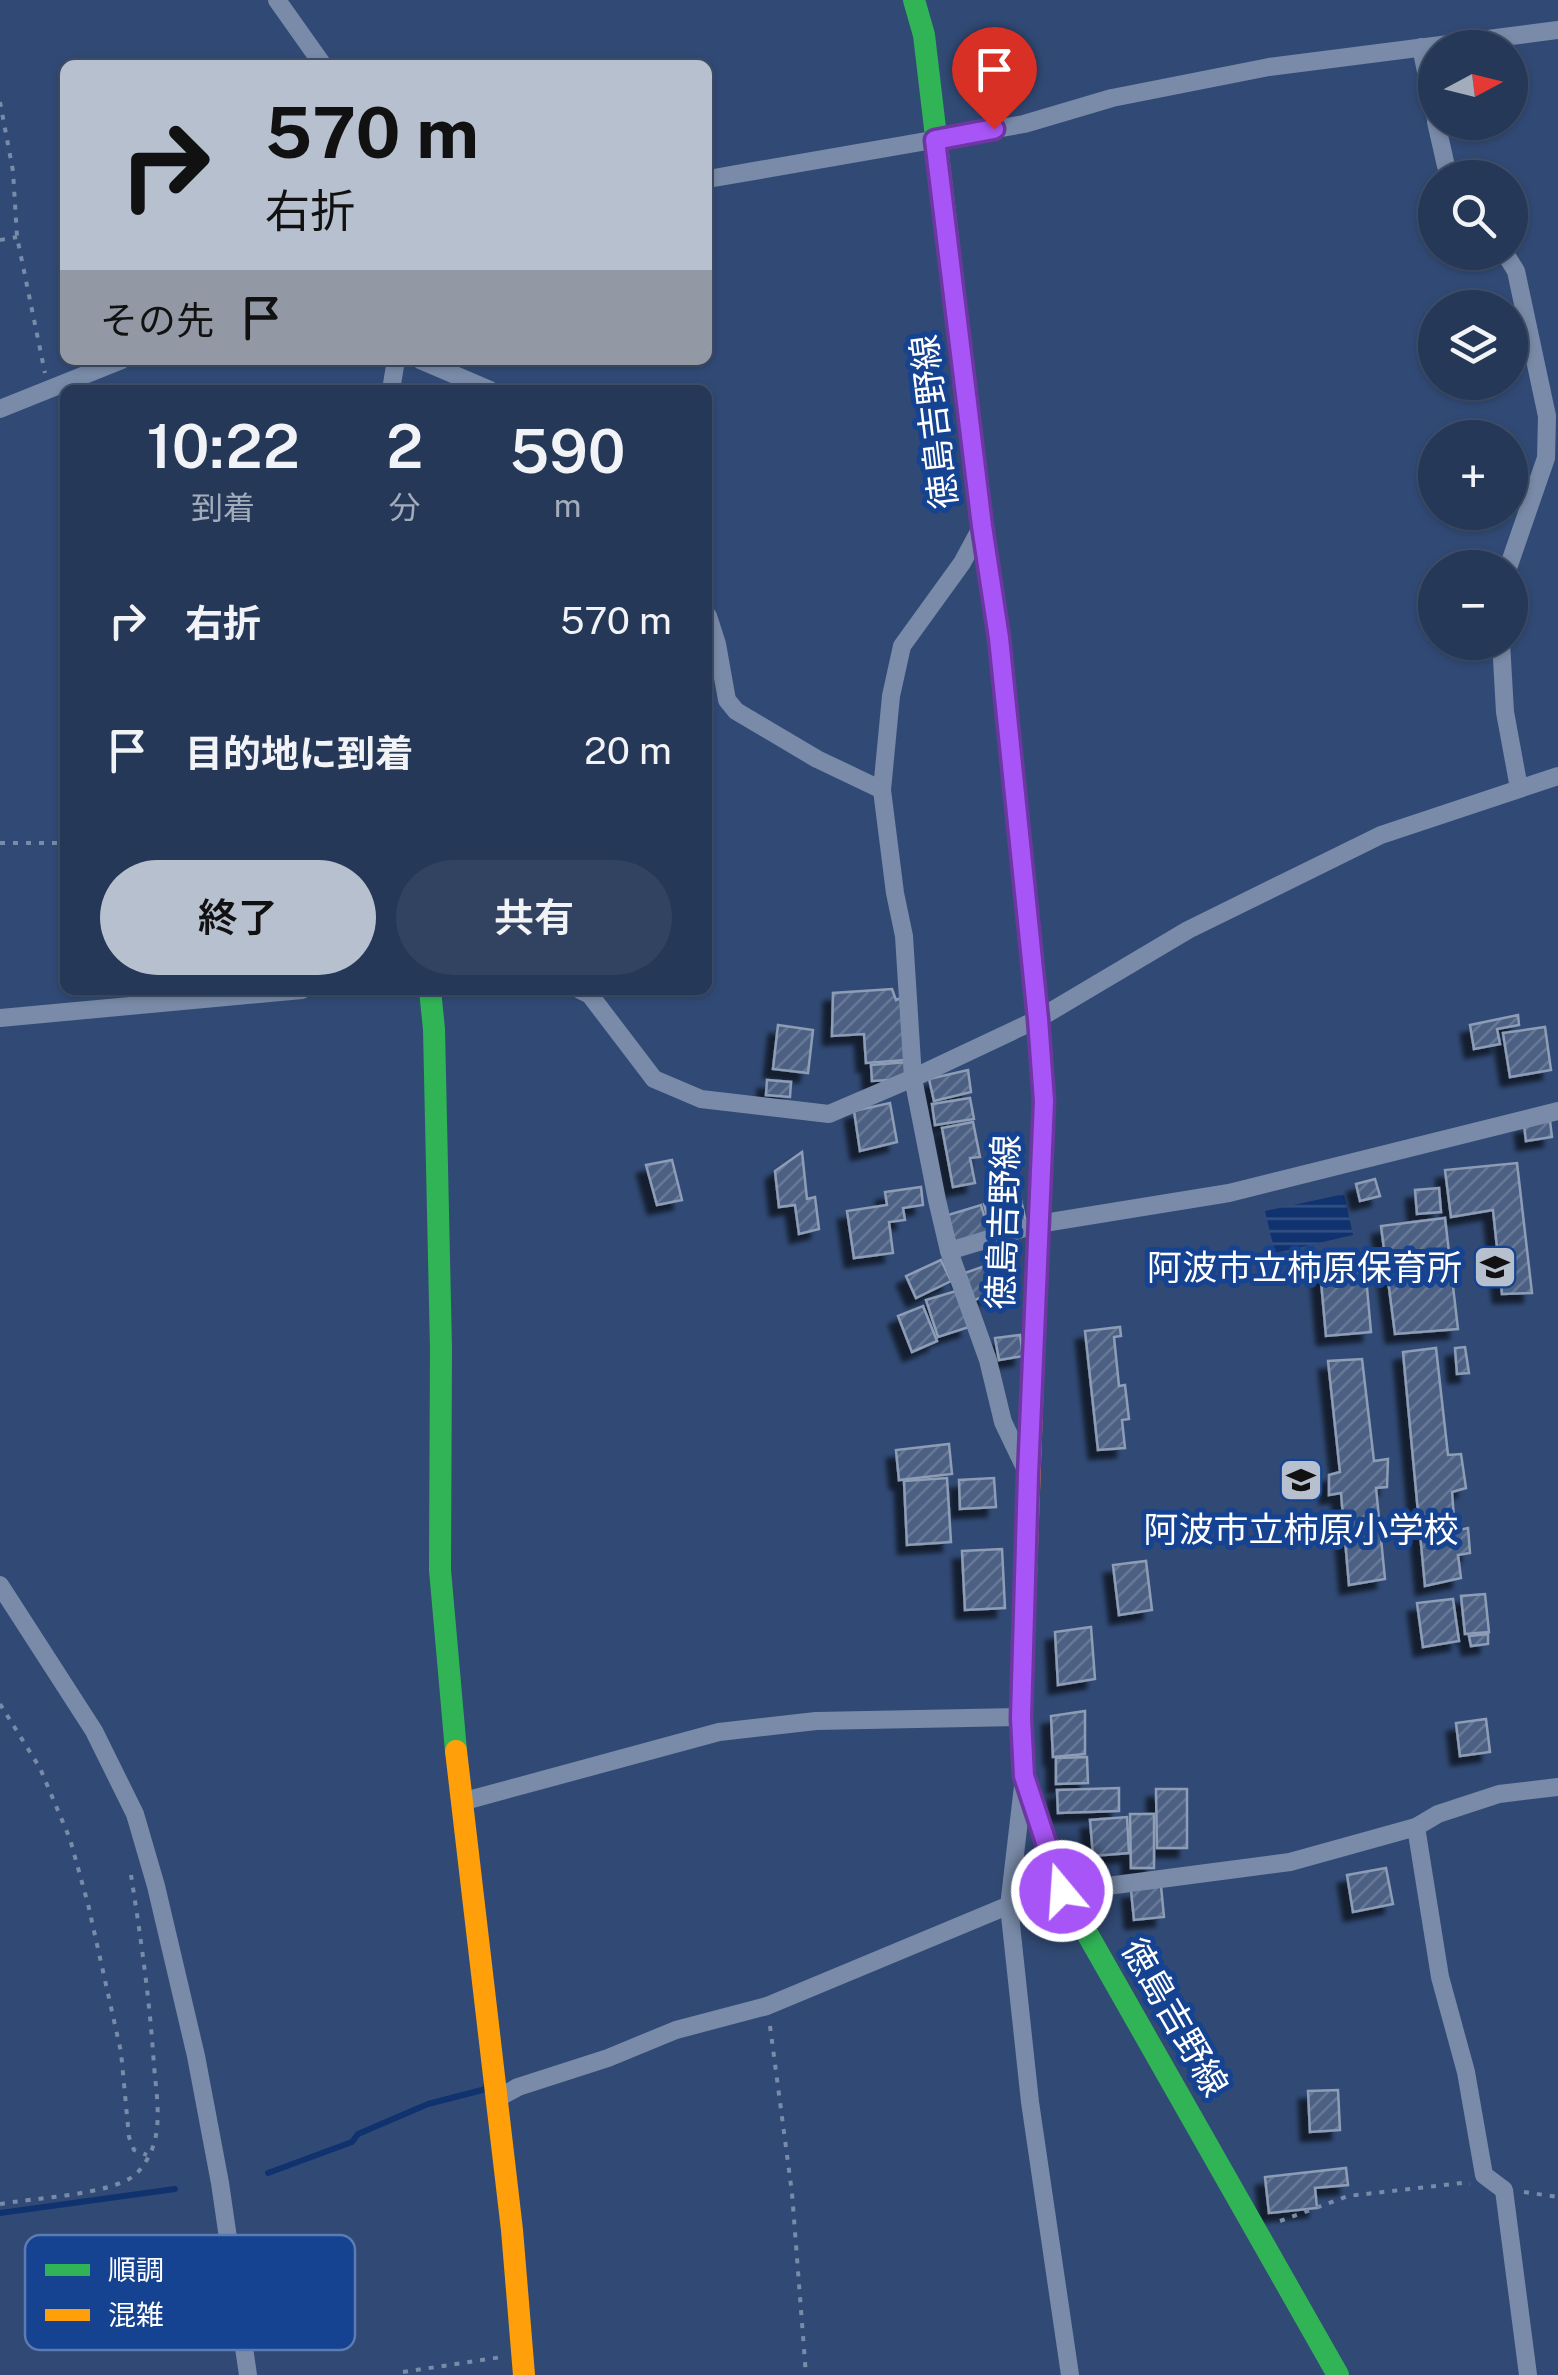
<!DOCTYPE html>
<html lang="ja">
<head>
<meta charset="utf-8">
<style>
  :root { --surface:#253858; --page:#314361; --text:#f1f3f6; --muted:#a3acba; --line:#42526e; --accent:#b7c0cf }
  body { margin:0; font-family:"Public Sans","Noto Sans JP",sans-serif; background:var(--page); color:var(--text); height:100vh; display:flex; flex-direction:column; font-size:38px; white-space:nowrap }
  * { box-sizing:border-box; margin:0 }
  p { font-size:32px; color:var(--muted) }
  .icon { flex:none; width:55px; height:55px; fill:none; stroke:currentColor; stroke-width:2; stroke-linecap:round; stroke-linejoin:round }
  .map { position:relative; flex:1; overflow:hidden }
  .drawer { position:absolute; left:60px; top:385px; width:652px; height:610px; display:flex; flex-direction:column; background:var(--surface); border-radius:15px; box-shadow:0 2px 8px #0004,0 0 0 2px var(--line) }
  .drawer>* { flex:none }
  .top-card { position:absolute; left:60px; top:60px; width:652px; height:305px; border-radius:15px; box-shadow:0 2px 8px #0004,0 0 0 2px var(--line); background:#b7c0cf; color:#111; overflow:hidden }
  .needle { width:65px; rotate:83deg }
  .controls { position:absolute; left:1418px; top:30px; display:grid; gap:20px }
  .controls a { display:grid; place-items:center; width:110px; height:110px; border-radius:50%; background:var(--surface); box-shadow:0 2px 8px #0004,0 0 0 2px var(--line); font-size:50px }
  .pin { position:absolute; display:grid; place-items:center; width:85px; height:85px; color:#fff; margin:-102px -42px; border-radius:50% 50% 50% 0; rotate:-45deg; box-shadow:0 0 10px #0007 }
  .pin .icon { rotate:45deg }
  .me { position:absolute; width:110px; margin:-55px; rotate:342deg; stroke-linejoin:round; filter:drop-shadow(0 0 8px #0008) }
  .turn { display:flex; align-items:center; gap:35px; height:210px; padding:0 40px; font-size:45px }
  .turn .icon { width:130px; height:130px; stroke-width:2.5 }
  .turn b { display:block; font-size:70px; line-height:85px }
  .then { display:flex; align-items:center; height:95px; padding:0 40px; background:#0003; gap:20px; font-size:38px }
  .eta { display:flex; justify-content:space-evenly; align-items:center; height:170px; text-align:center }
  .eta b { font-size:60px; font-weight:600; line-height:70px }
  .cta { display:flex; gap:20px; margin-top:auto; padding:20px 40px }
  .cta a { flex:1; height:115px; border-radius:60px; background:var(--accent); color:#111; font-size:40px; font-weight:600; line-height:115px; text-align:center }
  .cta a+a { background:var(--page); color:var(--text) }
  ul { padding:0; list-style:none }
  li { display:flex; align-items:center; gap:30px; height:130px; padding:0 40px }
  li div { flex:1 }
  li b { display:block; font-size:38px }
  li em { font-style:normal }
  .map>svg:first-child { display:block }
  .water { fill:url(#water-rules) }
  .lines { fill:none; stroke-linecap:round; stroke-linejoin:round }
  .stream { stroke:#10326f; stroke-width:6 }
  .building { fill:url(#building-hatch); stroke:#8e9db6; stroke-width:2.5; filter:url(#shadow) }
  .path { stroke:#798ba8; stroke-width:4; stroke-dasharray:5 8; stroke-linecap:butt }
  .street { stroke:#798ba8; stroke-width:18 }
  .fast { stroke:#30b455; stroke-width:22 }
  .slow { stroke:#ff9f0a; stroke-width:22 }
  .route-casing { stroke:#6d37a1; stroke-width:25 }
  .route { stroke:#a855f7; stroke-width:18 }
  .labels { text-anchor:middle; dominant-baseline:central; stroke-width:10; stroke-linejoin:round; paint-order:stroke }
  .street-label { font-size:35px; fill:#fff; stroke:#154391 }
  .poi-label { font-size:35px; fill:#fff; stroke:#154391; text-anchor:end }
  .key { fill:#154391; stroke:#5b7bb2; stroke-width:2.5 }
  .key-label { font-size:28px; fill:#fff }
</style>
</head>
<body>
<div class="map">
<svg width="1558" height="2375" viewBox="0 0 1558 2375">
  <defs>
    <pattern id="water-rules" width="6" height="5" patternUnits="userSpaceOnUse" patternTransform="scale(2.5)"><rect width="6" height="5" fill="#10326f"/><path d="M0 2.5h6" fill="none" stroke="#345185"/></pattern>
    <pattern id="building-hatch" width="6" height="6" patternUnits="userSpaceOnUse" patternTransform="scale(2.5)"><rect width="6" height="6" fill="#4c6083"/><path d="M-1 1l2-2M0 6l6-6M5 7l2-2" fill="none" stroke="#677896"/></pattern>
    <filter id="shadow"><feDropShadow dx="-9" dy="9" stdDeviation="2.5" flood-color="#0009"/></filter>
  </defs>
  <rect width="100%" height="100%" fill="#314a75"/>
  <path class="water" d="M1344,1194l9,41 -78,18 -10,-42z"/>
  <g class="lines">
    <g class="stream">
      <path d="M268,2173l84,-31 6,-8 70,-30 58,-15v-3"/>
      <path d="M0,2213l175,-24"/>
    </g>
  </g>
  <g class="building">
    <path d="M892,989l4,11 5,-2 5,62 -40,3 -2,-29 -32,2 1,-43z"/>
    <path d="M1518,1015l1,10 -22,4 3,15 -26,5 -4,-24z"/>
    <path d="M778,1025l35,5 -5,43 -35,-4z"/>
    <path d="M1545,1027l6,43 -41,7 -7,-44z"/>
    <path d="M908,1062l1,17 -37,2 -1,-16z"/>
    <path d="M968,1070l3,22 -37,9 -5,-22z"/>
    <path d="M767,1080l24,2 -1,15 -24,-2z"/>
    <path d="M970,1098l4,21 -39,6 -3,-21z"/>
    <path d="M890,1103l7,39 -37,9 -6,-40z"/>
    <path d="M1550,1121l2,16 -26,4 -2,-16z"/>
    <path d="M973,1122l7,35 -10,1 5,25 -22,4 -11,-59z"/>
    <path d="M802,1152l5,47 8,-2 4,32 -20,5 -4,-29 -16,2 -4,-36z"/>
    <path d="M672,1160l10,40 -25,5 -11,-40z"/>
    <path d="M1517,1163l15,130 -30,1 -9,-84 -42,7 -6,-47z"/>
    <path d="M1375,1179l5,17 -20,5 -4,-17z"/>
    <path d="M921,1187l2,18 -20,3 2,12 -16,2 4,31 -39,5 -7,-47 40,-6 -2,-13z"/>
    <path d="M1439,1188l2,24 -24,2 -2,-24z"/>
    <path d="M1020,1195l6,28 -35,9 -7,-28z"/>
    <path d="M981,1205l8,28 -34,9 -7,-27z"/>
    <path d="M1445,1218l13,111 -63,5 -14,-108z"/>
    <path d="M941,1260l10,21 -35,17 -10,-22z"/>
    <path d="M999,1261l10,26 -37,14 -10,-27z"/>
    <path d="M1365,1266l6,66 -45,4 -6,-66z"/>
    <path d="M956,1291l13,36 -31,10 -12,-37z"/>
    <path d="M923,1306l14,35 -25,11 -14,-36z"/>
    <path d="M1120,1327l1,9 -7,1 5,49 6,-1 4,34 -7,1 3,28 -27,2 -13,-119z"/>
    <path d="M1020,1335l3,21 -24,4 -4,-22z"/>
    <path d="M1465,1347l4,26 -12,1 -2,-26z"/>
    <path d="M1436,1348l12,107 13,-1 5,34 -14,4 3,39 13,-3 2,25 -12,2 3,23 -36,8 -22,-234z"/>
    <path d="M1362,1359l12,102 14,-2 -1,28 -11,1 9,91 -36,6 -8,-92 -12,2v-20l11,-3 -12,-111z"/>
    <path d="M949,1444l3,30 -53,6 -3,-30z"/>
    <path d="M947,1478l4,64 -44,3 -3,-64z"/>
    <path d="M994,1478l2,29 -36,2 -1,-29z"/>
    <path d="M1002,1549l3,59 -40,2 -3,-59z"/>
    <path d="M1146,1561l6,49 -33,5 -6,-50z"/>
    <path d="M1485,1594l4,38 -24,2 -4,-38z"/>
    <path d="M1453,1599l6,42 -36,6 -6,-44z"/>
    <path d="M1091,1627l4,52 -37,6 -3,-53z"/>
    <path d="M1488,1634v10l-17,2 -2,-10z"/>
    <path d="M1085,1711v43l-32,3 -2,-41z"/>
    <path d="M1486,1719l4,33 -30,4 -4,-33z"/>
    <path d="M1087,1757l1,26 -32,1v-26z"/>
    <path d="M1119,1788v23l-61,2 -1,-23z"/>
    <path d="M1156,1789h31v59h-30z"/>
    <path d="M1130,1814h24v54h-23z"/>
    <path d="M1127,1817l2,36 -36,3 -3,-36z"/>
    <path d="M1386,1868l7,36 -40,8 -6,-37z"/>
    <path d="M1161,1886l3,31 -30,3 -3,-30z"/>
    <path d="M1338,2090l2,40 -30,2 -2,-41z"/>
    <path d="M1346,2168l2,17 -33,3 2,20 -48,5 -4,-36z"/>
  </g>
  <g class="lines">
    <g class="path">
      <path d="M0,102l13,69 4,66 28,136"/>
      <path d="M0,240l17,-3"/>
      <path d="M0,843h65"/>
      <path d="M0,1704l40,64 30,71 18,65 33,148 8,85 5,13 13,5"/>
      <path d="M770,2026l22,167 14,182"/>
      <path d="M1524,2192l34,5"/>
      <path d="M0,2204c33,-6 110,-9 135,-29 10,-9 19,-26 21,-40 4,-22 0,-46 -2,-69 -4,-64 -13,-127 -23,-191"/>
      <path d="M1280,2221l68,-25 114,-13 8,1"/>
      <path d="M403,2372l99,-15"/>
    </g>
    <g class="street">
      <path d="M277,0l46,65"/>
      <path d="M1421,47l14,69"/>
      <path d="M1436,122l10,44 6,12"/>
      <path d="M708,179l316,-55 88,-26 157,-31 289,-37"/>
      <path d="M1504,252l12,19 31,145 -1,42 -38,110"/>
      <path d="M420,360l70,30"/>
      <path d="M391,390l5,-30"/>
      <path d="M0,409l122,-49"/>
      <path d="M982,526l-20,37 -60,83 -11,50 -9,94 13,103 9,43 9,142 24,122 12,51 39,109 15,62 23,48"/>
      <path d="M708,616l9,28 10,56 9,11 81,48 65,31"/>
      <path d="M1501,642l4,70 14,76"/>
      <path d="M580,990l10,5 64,84 47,20 128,15 84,-36 125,-59 150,-89 193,-95 177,-59"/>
      <path d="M0,1018l302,-28"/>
      <path d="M949,1251l89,-27 191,-31 329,-82"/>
      <path d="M0,1585l94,146 41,83 21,72 40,170 24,127 28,192"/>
      <path d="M1023,1786l-14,120 21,196 40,273"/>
      <path d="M461,1802l258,-70 97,-11 205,-4"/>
      <path d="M1416,1827l24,150 26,95 18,103 20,15 24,185"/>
      <path d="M498,2098l20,-11 90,-29 68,-28 91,-24 264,-110 259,-34 126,-35 22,-13 61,-20 59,-7"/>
    </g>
    <g class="fast">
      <path d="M914,0l10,35 58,491 17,113 39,380 6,82 -6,139"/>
      <path d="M430,990l4,39 7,320 -1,221 16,181"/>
      <path d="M1037,1815l26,76 275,484"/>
    </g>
    <g class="slow">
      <path d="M456,1751l56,479 12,145"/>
      <path d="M1037,1815l-13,-39 -3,-59 17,-477"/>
    </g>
  </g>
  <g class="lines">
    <g class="route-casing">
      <path id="route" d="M994,129l-59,11 47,386 17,112 39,381 6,82 -16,374 -7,243 3,58 38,115"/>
    </g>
    <use href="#route" class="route"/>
  </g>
  <defs>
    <g id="school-square" transform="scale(2.25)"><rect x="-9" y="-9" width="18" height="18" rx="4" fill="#b7c0cf" stroke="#154391"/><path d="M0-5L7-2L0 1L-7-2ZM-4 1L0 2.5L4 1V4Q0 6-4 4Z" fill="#111"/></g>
  </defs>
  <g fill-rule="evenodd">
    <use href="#school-square" x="1495" y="1267"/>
    <use href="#school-square" x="1301" y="1480"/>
  </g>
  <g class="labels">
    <g class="street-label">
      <text transform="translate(934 422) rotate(-97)">徳島吉野線</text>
      <text transform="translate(1003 1222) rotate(-88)">徳島吉野線</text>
      <text transform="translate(1175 2017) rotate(60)">徳島吉野線</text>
    </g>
    <g class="poi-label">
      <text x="1462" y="1267">阿波市立柿原保育所</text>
      <text x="1301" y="1529" text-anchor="middle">阿波市立柿原小学校</text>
    </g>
  </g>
  <rect x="25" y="2235" width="330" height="115" rx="15" class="key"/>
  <rect x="45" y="2264" width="45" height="12" fill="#30b455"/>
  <rect x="45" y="2309" width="45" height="12" fill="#ff9f0a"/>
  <g class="key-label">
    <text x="108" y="2280">順調</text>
    <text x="108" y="2325">混雑</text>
  </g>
</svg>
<div class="controls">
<a><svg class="needle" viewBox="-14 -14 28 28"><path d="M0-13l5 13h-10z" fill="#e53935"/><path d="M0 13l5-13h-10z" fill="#a3acba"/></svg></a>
<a><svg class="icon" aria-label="search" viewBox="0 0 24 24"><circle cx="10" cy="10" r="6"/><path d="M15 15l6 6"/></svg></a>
<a><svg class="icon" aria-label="layers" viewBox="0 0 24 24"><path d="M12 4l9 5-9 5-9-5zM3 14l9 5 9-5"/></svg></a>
<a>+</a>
<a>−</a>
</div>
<div class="pin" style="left:994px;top:129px;background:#d93025"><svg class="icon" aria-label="arrive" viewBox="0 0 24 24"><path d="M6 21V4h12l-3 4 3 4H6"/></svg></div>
<svg class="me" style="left:1062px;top:1891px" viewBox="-20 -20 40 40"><circle r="17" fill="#a855f7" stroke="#fff" stroke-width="3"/><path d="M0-11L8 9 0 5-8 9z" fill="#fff"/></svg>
<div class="top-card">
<div class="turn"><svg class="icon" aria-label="right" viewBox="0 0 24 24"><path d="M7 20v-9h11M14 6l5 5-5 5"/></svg><div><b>570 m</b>右折</div></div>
<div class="then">その先<svg class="icon" aria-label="arrive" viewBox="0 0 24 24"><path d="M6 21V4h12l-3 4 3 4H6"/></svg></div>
</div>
<section class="drawer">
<div class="eta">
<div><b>10:22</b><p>到着</p></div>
<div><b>2</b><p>分</p></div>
<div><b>590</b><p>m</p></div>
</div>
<ul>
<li><svg class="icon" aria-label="right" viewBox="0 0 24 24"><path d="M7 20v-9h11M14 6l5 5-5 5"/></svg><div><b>右折</b></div><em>570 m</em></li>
<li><svg class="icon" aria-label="arrive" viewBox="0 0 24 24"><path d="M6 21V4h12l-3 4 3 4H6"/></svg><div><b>目的地に到着</b></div><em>20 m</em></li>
</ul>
<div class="cta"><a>終了</a><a>共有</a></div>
</section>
</div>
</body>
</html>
